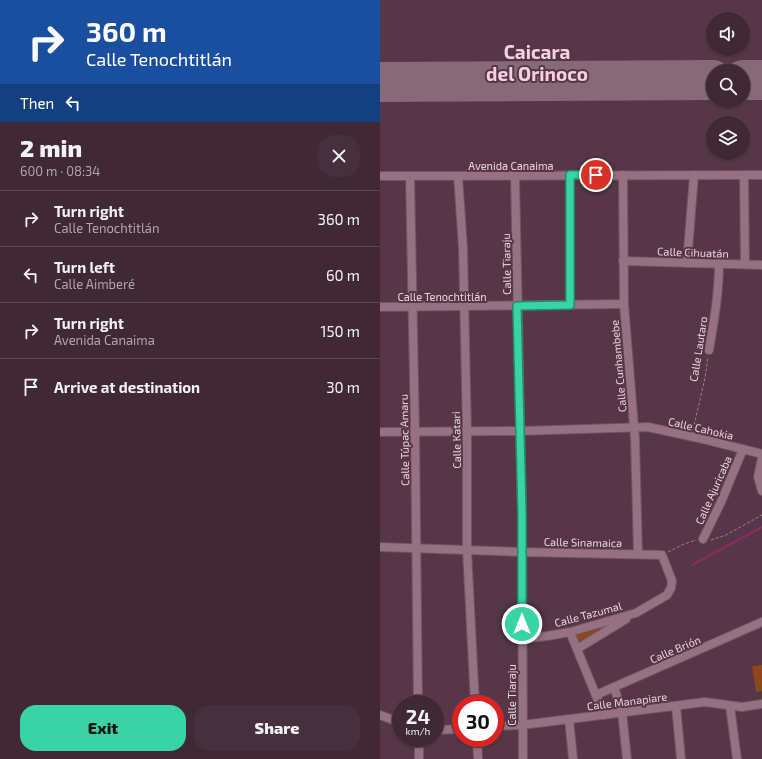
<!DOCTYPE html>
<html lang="en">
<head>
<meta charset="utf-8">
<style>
  :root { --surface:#402835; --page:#47303d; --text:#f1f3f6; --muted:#aea6ad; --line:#594450; --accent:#39d4a5 }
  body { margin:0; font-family:"Exo 2",sans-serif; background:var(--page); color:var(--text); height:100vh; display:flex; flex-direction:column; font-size:15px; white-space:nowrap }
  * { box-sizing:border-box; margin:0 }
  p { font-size:13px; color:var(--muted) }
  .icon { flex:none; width:22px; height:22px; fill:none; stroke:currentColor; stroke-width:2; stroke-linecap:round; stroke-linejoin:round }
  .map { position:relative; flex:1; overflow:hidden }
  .drawer { display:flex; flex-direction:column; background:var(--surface); width:380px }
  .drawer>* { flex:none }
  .guide { background:#1a4fa0; color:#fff; overflow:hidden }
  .controls { position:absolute; left:326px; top:12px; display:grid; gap:8px }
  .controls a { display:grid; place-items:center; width:44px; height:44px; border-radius:50%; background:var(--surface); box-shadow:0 1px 3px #0004,0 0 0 1px var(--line); font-size:20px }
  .speed { position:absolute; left:12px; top:695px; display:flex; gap:8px; font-size:20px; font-weight:700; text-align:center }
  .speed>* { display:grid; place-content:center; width:52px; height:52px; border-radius:50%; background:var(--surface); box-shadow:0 1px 3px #0004,0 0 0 1px var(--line); line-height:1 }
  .speed small { font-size:10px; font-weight:400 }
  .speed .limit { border:6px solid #d22; background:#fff; color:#111 }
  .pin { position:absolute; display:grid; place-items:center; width:34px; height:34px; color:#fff; margin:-17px; border:2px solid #fff; border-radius:50%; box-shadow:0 1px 4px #0007 }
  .me { position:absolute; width:44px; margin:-22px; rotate:0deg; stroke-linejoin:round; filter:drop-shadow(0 0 3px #0008) }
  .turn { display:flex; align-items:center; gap:14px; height:84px; padding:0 20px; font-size:18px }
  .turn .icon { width:52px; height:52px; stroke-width:2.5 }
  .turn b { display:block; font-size:28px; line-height:34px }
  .then { display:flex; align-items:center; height:38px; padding:0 20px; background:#0003; gap:8px; font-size:15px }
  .round { display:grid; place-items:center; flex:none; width:42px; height:42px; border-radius:16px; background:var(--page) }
  .summary { display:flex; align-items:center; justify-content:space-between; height:68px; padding:0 20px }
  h1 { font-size:24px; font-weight:800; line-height:30px }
  .primary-button { display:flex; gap:8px; margin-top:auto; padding:8px 20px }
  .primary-button a { flex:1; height:46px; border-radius:16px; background:var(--accent); color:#111; font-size:16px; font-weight:800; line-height:46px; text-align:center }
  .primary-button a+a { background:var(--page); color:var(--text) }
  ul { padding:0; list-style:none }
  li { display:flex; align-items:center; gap:12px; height:56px; padding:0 20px; border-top:1px solid var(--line) }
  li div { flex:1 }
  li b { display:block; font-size:15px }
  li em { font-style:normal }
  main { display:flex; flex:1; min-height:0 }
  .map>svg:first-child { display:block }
  .green { fill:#8e461c }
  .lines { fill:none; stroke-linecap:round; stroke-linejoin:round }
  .stream { stroke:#8f2866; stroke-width:2 }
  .runway { stroke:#866a78; stroke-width:40 }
  .minor-casing { stroke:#6f5462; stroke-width:10 }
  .path { stroke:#9d8290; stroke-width:1; stroke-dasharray:3 2; stroke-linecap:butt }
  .minor { stroke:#957182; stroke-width:8 }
  .route-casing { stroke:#258a6b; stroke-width:10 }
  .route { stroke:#39d4a5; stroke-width:7 }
  .labels { text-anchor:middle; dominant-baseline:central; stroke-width:4; stroke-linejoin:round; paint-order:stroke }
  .street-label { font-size:11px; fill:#e9d4de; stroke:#563647 }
  .town-label { font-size:19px; font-weight:bold; fill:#f7cfe2; stroke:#563647 }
</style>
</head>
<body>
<main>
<section class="drawer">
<div class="guide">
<div class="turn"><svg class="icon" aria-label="right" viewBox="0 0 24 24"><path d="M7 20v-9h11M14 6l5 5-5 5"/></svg><div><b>360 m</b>Calle Tenochtitlán</div></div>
<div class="then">Then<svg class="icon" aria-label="left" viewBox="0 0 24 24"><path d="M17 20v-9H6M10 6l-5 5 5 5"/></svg></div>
</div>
<div class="summary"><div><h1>2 min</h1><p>600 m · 08:34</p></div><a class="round"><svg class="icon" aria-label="close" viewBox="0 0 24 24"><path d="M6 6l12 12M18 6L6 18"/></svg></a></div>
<ul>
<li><svg class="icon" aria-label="right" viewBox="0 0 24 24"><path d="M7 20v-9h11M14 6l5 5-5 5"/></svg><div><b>Turn right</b><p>Calle Tenochtitlán</p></div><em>360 m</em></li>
<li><svg class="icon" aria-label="left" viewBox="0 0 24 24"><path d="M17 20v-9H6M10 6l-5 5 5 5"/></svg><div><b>Turn left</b><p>Calle Aimberé</p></div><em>60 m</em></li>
<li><svg class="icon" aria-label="right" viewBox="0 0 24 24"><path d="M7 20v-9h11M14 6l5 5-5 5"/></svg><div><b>Turn right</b><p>Avenida Canaima</p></div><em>150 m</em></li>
<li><svg class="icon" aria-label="arrive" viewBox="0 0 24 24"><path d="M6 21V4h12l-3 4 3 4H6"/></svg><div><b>Arrive at destination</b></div><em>30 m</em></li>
</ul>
<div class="primary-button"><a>Exit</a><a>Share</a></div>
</section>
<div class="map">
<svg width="382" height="759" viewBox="0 0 382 759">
  <rect width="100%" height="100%" fill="#563647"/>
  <g class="green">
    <path d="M230,625l-31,18 -4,-9 1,-1z"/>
    <path d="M382,665v26l-6,1 -4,-26z"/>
  </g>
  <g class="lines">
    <path class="stream" d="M312,565l70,-38"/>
    <g class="runway">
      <path d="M363,80h19"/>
      <path d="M0,82l333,-2"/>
    </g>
    <g class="minor-casing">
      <g id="minor">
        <path d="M190,175v130"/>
        <path d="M243,175l1,129 11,135 3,115"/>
        <path d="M364,175l1,89"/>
        <path d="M0,176l382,-1"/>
        <path d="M30,176l5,256 3,272"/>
        <path d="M78,176l5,72 4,183v119l8,154"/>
        <path d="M135,176l7,338 1,245"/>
        <path d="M243,261l139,4"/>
        <path d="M307,263l7,-88"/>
        <path d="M0,307l244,-3"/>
        <path d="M329,350c5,-29 10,-57 10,-87"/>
        <path d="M0,432l140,-1 128,-4 55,12 59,15"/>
        <path d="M382,458l-4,19 4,14"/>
        <path d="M323,539l18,-37 22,-53"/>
        <path d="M0,547l142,5 140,3 10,26 -1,7 -4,7 -31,18 -66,19 -23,4 -25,3"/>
        <path d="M190,632l34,83"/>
        <path d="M197,649l49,-30"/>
        <path d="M234,687l8,25 5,47"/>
        <path d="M216,695l166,-73"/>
        <path d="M296,706l5,53"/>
        <path d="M350,706l7,53"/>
        <path d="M0,715l21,8"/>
        <path d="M189,719l4,40"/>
        <path d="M115,726l27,-1 183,-23 37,5 20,-3"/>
        <path d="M55,730l26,-1"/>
        <path d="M39,738v21"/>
        <path d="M97,738l1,21"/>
      </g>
    </g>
    <g class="path">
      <path d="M313,430l12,-52 3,-21"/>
      <path d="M331,540l15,-5 36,-20"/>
      <path d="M288,552l16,-8 12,-4"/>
    </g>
    <use href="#minor" class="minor"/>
  </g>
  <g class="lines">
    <g class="route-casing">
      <path id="route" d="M142,624v-110l-5,-208 53,-1v-130h26"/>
    </g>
    <use href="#route" class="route"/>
  </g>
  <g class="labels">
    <g class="street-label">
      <text x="131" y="165">Avenida Canaima</text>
      <text transform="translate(313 252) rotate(2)">Calle Cihuatán</text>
      <text transform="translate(126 264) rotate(-91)">Calle Tiaraju</text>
      <text x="62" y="296">Calle Tenochtitlán</text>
      <text transform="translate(318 349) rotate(-81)">Calle Lautaro</text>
      <text transform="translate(238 366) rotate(-95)">Calle Cunhambebe</text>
      <text transform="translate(321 428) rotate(13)">Calle Cahokia</text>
      <text transform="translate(24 440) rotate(-91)">Calle Túpac Amaru</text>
      <text transform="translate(76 440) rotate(-91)">Calle Katari</text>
      <text transform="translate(333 490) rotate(-66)">Calle Ajuricaba</text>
      <text transform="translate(203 542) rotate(1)">Calle Sinamaica</text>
      <text transform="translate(208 614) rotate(-15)">Calle Tazumal</text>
      <text transform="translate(295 649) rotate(-23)">Calle Brión</text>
      <text transform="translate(131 695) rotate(-90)">Calle Tiaraju</text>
      <text transform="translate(247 701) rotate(-7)">Calle Manapiare</text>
    </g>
    <g class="town-label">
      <text x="157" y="51">Caicara<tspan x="157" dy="22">del Orinoco</tspan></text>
    </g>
  </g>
</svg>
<div class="controls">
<a><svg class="icon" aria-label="sound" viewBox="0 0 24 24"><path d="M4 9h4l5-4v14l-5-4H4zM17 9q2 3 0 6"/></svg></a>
<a><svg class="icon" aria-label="search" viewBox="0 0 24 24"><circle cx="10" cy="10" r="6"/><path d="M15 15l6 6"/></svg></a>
<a><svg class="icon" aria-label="layers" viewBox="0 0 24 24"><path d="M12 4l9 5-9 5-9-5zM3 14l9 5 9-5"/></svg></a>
</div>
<div class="speed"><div>24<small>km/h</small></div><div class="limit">30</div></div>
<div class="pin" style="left:216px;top:175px;background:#d93025"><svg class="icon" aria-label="arrive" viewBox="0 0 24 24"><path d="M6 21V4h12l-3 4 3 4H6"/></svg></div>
<svg class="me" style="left:142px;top:624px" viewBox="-20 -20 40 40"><circle r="17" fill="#39d4a5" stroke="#fff" stroke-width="3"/><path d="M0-11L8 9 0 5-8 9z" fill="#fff"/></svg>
</div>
</main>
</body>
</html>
